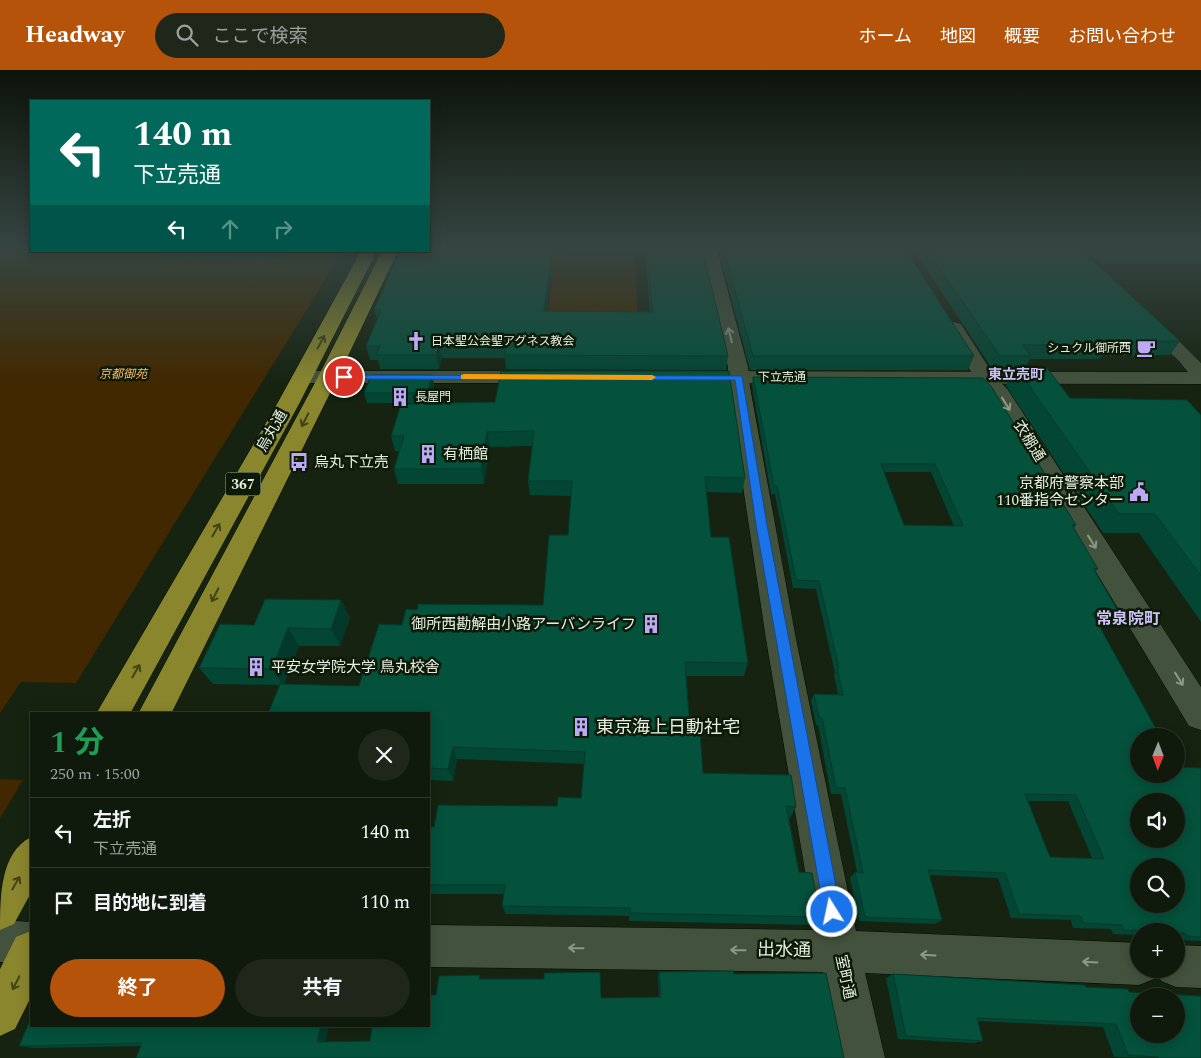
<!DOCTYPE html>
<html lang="ja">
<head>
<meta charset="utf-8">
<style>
  :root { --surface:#101a0c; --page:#1e271a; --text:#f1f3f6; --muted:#9ca19d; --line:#30382d; --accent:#b45309 }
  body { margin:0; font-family:Spectral,"Noto Sans JP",serif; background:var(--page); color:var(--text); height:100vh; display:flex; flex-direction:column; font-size:19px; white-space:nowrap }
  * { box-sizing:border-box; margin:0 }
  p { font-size:16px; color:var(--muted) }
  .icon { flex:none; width:28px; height:28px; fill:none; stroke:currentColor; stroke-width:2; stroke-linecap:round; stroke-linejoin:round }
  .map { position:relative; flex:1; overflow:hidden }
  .sheet { position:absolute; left:30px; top:642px; width:400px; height:315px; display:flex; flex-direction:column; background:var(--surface); border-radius:0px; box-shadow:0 2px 12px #0003,0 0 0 1px var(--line) }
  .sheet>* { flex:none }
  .guide { position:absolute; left:30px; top:30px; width:400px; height:152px; border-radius:0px; box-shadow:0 2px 12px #0003,0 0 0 1px var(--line); background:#00695c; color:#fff; overflow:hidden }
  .needle { width:32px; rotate:181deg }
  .controls { position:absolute; left:1130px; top:658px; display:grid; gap:10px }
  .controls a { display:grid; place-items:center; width:55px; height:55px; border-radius:50%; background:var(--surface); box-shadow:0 2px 12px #0003,0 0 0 1px var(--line); font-size:25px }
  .pin { position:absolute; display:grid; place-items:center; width:42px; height:42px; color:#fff; margin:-21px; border:2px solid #fff; border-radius:50%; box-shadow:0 1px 5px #0007 }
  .me { position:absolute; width:55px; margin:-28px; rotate:350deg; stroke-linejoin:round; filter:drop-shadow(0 0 4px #0008) }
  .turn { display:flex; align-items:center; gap:18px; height:105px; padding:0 20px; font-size:22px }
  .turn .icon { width:65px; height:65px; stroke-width:2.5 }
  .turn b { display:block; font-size:35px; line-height:42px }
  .lanes { display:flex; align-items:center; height:48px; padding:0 20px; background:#0003; justify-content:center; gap:25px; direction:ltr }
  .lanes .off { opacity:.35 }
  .round { display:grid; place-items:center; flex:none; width:52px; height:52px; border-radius:26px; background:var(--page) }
  .headline { display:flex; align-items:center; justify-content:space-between; height:85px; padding:0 20px }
  h1 { font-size:30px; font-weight:700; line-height:38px; color:#1e9e55 }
  .button { display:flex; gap:10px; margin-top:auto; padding:10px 20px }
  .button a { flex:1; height:58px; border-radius:30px; background:var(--accent); color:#fff; font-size:20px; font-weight:700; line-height:58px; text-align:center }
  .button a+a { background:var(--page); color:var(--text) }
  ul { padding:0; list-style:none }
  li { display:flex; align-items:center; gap:15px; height:70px; padding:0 20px; border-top:1px solid var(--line) }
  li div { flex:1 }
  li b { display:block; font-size:19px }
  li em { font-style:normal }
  header { display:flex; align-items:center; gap:30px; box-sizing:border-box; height:70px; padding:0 25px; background:var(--accent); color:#fff }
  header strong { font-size:24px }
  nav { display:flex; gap:28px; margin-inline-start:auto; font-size:18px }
  .search { width:350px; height:45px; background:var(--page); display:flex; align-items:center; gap:12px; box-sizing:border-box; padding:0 18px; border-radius:28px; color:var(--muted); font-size:19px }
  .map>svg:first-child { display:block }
  .green { fill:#412800 }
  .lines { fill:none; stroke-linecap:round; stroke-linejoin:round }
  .minor-casing { stroke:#030c00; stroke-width:1 }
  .tertiary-casing { stroke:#030c00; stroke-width:1 }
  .trunk-casing { stroke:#030c00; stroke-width:1 }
  .minor { fill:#43523c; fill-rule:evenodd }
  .tertiary { fill:#43523c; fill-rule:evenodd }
  .trunk { fill:#8a862e; fill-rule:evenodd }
  .wall { fill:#034634; fill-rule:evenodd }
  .shaded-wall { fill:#03392a }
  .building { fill:#04513c; stroke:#03392a; fill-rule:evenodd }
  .oneway { stroke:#8c9886 }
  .oneway2 { stroke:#3f4517 }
  .route { fill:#1a73e8; stroke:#114b97 }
  .slow { fill:#f59e0b }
  .labels { text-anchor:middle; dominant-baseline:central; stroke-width:5; stroke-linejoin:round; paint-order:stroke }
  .far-poi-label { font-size:12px; fill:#e5eee1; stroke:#0d1a07; text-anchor:start }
  .far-park-label { font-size:12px; font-style:italic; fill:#febf6a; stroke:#0d1a07 }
  .far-street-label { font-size:12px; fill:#e5eee1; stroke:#0d1a07 }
  .far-neighbourhood-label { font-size:14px; font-weight:bold; fill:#cec1fa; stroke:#0d1a07 }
  .shield { fill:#0d1a07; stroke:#a4aea0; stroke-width:1 }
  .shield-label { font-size:14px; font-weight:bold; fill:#e5eee1 }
  .street-label { font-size:15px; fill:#e5eee1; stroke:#0d1a07 }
  .poi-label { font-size:15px; fill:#e5eee1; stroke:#0d1a07; text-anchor:start }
  .neighbourhood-label { font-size:16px; font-weight:bold; fill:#cec1fa; stroke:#0d1a07 }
  .near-poi-label { font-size:18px; fill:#e5eee1; stroke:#0d1a07; text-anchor:start }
  .near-street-label { font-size:18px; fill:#e5eee1; stroke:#0d1a07 }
</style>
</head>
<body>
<header>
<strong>Headway</strong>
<div class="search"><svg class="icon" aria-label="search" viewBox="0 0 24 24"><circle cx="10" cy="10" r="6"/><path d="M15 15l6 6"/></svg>ここで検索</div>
<nav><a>ホーム</a><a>地図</a><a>概要</a><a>お問い合わせ</a></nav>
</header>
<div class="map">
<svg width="1201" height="988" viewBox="0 0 1201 988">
  <rect width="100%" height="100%" fill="#162310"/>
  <g class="green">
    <path d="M0,177h31v4h312l-267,432 -55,-1 -21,31z"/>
    <path d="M549,177l16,6 70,1 3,66 -91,-1 5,-44 -2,1z"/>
    <path d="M0,709l23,1 -23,38z"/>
  </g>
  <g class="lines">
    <g class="minor-casing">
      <g id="minor">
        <path d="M700,177h16l32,120 2,20 46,252 60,292 283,12v26h37v-24l25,1v42l-25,-1 -15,-6 -4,-10 -3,8 -15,6 -274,-12 20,85h-46l-16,-86 -394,-5v-42l386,5 -49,-291 -38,-252v-20z"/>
        <path d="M1148,245l7,2 46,46v19l-7,-2 -15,-19 -38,-36 -2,-4 2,-4z"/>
        <path d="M954,252l7,2 32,50 15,16 193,297v43l-12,-4 -201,-333 -13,-15 -31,-50 3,-4z"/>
        <path d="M0,850l31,2v40h-31z"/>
      </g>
    </g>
    <g class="tertiary-casing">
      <g id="tertiary">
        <path d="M303,301h233l7,2 3,4 -3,4 -7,2h-233l-7,-2 -3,-4 3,-4z"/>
        <path d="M692,301l509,1v12l-509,-1 -7,-2 -3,-4 3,-4z"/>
      </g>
    </g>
    <g class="trunk-casing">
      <g id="trunk">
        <path d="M361,181h16l-78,153 -169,310h-34l181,-310z"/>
        <path d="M382,181h16l-60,126 -167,337h-33l180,-337z"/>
        <path d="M31,767v56l-17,31 -14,6c0,-34 0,-77 31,-93z"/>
        <path d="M31,861v66l-16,32 -15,7v-67l16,-32z"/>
      </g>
    </g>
    <use href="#minor" class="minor"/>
    <use href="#tertiary" class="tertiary"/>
    <use href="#trunk" class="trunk"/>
  </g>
  <g class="wall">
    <path d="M429,177h273l26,109 -2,14 -220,-1 -1,-11h-63l-3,11h-59l-2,-9h-8l-4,-14 11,-27 -3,-9zM554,180l91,1 5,61 -104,-1z"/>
    <path d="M718,177h186l70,109 -6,14h-218z"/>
    <path d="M912,177h168l4,3 -1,2 97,89 -10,14 -69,1 -2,3h-69l-5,8 45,31 131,17v207l-62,-89h-36l-97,-147 9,-16h-22z"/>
    <path d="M1083,177h118v17h-101z"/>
    <path d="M168,181h115l-7,9 -105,-2z"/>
    <path d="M432,305l2,10 -5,18h-62l-3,-10z"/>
    <path d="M753,307l323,148 -2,3 24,41 -3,3 25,42 -7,7h-17l81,146 24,1v173l-25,-1v-9h-37v4l-26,-1 -2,-5 -38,-1 -2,-8 -60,-2 -13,-40 -69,-3 13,45 -7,4 -76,-3 -9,-43 5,-6h2l-16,-78h-10l-13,-69h-2l-5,-24 3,-7h24l-4,-19 1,-2 -19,-84 -23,-1 -18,-94h-4l-19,-109zM884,402h47l23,54 -50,-1zM1028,731h40l24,57 -42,-1z"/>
    <path d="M495,332l250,76 -3,15 -36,-1 5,45 37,126 -4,13h-58l4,53 13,44 93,34 -6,11h-1l10,54 21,45 -8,8 -183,-4v-5l-123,-2 -4,-8 2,-12h-75v-67h5l123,-21 24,-8 3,-34 -127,-5 -4,22 -24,-1v-66l-150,-29 -66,-1 -14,-16 55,-43 87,-25 9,18 -10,28h-41l-15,38 75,2 43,-61 15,-15 126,-5 25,-70 3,-39 -41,-1 -2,-14 4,-35 -42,1 -6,37h-86l-4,-15 5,-18h-4l-4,-15z"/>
    <path d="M659,902l75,2 110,84 -703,-12 -107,2 -15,-2 12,-28 295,24 44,-1 66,-46 47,-16 118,19 58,-1 -1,-21z"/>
    <path d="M893,904l193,13 43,5 72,66 -87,-1 -11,-30 -125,-6 5,20 -10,2 -75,-4 -12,-61z"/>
  </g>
  <g class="shaded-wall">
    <path d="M552,177h2v3l-10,75v-14z"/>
    <path d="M273,181h10l-7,9z"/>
    <path d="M439,274l3,14 -3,11 -3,-14z"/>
    <path d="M432,305l2,10 -5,18 -2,-10z"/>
    <path d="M487,362l3,15 -6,37 -3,-15z"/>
    <path d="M341,530l9,18 -10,28 -9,-17z"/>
    <path d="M288,558l11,18 -16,39 -11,-16z"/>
    <path d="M453,677l4,12 -4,22 -5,-12z"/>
    <path d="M321,956h8l-4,19 -8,-3z"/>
  </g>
  <g class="building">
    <path d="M429,177h123l-8,64 109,1 -7,-65h56l26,109 -224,-1 3,-10 -68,-1 -3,11h-60l4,-9h-14l15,-36h-7l26,-59h29z"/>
    <path d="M723,177h181l70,109h-221z"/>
    <path d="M925,177h155l4,3h-3l99,91 -75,1 3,3h-86l9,11h-31z"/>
    <path d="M1103,177h98v4h-93z"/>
    <path d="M1016,297h30l24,31 117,2 14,15v161l-46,-62h-36z"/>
    <path d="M501,301h228l16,107 -40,-1 6,60h18l19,126 -63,-1 5,67h10l3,44 88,2 5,32 -10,-1 13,66 13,1 8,44 -190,-4v-5l-128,-2 3,-21h-76v-58h5l4,-22 119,1 1,-9 23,1 4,-46 -132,-5 -5,22 -19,-1v-54h-161l12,-30 79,2 20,-62 23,1 4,-16 11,1 1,-6 125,1 6,-70h19l4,-54h-44l6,-50 -47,1 -6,37h-87l10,-33h-13l10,-32 94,-2z"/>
    <path d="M371,305h61l-5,18h-63z"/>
    <path d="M753,307l230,1 8,8 85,139h-4l26,44 -5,-1 27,46 -28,-1 68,123h-21v38h37v-9l1,2 24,1v169l-15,-1 -1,-3 -9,-1v-1l-52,-1 -2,-5 -39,-2 -3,-7 -61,-2 -14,-41 -77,-3 14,50 -77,-3 -10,-45 8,1 -18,-85h-9l-14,-70h-3l-5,-24 29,1 -6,-27h2l-20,-87 -23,-1 -19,-94h-3zM881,394h54l28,62 -59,-1zM1025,724l51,1 28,64 -54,-2zM1139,731h37v38h-37zM1139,796h37v38h-37z"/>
    <path d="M265,529l76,1 -10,29 -43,-1 -16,41 -73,-1 21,-44 34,1z"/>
    <path d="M733,901l1,3 92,-1 18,85h-708l6,-15 -123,3 12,-28v8h290l-4,16 53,-1 2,-15h57v-31h7l3,-19 41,-1 -1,4h65v-6l56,-1 1,26 60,-1 -2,-25z"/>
    <path d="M893,904l192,11 1,2 42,2 1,3 72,4v62h-42l-1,-1 -30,-2 -12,-31 -139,-6 6,23 -77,-5zM1139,926h37v38h-37z"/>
  </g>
  <defs><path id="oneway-shaft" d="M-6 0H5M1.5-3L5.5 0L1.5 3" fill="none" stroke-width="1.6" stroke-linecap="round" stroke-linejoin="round" transform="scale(1.25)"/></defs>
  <g class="oneway">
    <use href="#oneway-shaft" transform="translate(730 265) rotate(-104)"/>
    <use href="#oneway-shaft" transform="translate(1006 334) rotate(58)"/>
    <use href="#oneway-shaft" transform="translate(1092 472) rotate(58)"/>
    <use href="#oneway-shaft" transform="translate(1179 609) rotate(58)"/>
    <use href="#oneway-shaft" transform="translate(576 878) rotate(-179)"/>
    <use href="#oneway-shaft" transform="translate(738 880) rotate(-179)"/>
    <use href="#oneway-shaft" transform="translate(928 885) rotate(-177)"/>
    <use href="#oneway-shaft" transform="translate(1090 892) rotate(-177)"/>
  </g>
  <g class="oneway2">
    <use href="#oneway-shaft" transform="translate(321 272) rotate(-62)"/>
    <use href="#oneway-shaft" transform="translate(305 350) rotate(117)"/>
    <use href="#oneway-shaft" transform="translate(216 460) rotate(-60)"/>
    <use href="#oneway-shaft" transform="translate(215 525) rotate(117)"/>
    <use href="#oneway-shaft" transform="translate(136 601) rotate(-60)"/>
    <use href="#oneway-shaft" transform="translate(16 813) rotate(-60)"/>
    <use href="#oneway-shaft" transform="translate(16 913) rotate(117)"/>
  </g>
  <linearGradient id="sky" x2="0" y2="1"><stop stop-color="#0c1309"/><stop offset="0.56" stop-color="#364542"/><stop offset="1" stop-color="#364542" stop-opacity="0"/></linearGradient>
  <rect width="1201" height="315" fill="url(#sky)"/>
  <path class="route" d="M341,305l401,1 25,149 74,387 -3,6 -6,2 -6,-2 -2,-6 -68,-387 -21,-145 -391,-1 -4,-2z"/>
  <path class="slow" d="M464,304l188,1 4,2 -4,3 -191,-1v-4z"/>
  <defs>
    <g id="church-bare" transform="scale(1.5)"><path d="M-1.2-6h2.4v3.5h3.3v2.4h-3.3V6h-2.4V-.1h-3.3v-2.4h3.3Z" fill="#bcaaf6" stroke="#0d1a07" stroke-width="2.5" paint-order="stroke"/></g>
    <g id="cafe-bare" transform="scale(1.5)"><path d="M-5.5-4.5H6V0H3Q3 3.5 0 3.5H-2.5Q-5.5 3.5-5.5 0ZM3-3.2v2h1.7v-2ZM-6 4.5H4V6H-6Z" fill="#bcaaf6" stroke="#0d1a07" stroke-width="2.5" paint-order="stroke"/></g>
    <g id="building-bare" transform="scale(1.5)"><path d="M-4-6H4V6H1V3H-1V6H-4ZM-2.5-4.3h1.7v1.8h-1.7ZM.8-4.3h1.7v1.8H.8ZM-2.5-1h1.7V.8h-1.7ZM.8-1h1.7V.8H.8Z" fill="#bcaaf6" stroke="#0d1a07" stroke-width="2.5" paint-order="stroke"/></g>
    <g id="bus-bare" transform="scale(1.5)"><path d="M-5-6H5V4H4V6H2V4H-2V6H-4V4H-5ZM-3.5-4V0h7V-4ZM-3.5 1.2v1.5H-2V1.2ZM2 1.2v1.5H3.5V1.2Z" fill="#bcaaf6" stroke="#0d1a07" stroke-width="2.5" paint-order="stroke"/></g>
    <g id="civic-bare" transform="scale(1.5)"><path d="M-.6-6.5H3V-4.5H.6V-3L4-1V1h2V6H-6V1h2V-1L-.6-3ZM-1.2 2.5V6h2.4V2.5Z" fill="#bcaaf6" stroke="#0d1a07" stroke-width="2.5" paint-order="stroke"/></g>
  </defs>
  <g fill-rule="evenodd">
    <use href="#church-bare" x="416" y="271"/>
    <use href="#cafe-bare" x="1146" y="278"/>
    <use href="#building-bare" x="400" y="327"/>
    <use href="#building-bare" x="428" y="384"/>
    <use href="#bus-bare" x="299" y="392"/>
    <use href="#civic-bare" x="1139" y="422"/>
    <use href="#building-bare" x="651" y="554"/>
    <use href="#building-bare" x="256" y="597"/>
    <use href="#building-bare" x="581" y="657"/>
  </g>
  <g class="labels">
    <g class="far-poi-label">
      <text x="431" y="271">日本聖公会聖アグネス教会</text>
      <text x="1131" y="278" text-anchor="end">シュクル御所西</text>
      <text x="415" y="327">長屋門</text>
    </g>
    <g class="far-park-label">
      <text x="123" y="304">京都御苑</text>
    </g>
    <g class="far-street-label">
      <text x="782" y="307">下立売通</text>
    </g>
    <g class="far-neighbourhood-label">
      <text x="1016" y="304">東立売町</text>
    </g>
    <rect class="shield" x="225.5" y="402.5" width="35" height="23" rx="4"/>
    <g class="shield-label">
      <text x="243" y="414">367</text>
    </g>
    <g class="street-label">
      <text transform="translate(272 361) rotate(-60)">烏丸通</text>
      <text transform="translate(1029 371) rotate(58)">衣棚通</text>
      <text transform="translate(845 907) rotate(78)">室町通</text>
    </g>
    <g class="poi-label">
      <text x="443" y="384">有栖館</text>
      <text x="314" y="392">烏丸下立売</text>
      <text x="1124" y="413" text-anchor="end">京都府警察本部<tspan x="1124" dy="17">110番指令センター</tspan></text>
      <text x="636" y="554" text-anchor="end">御所西勘解由小路アーバンライフ</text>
      <text x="271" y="597">平安女学院大学 鳥丸校舎</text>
    </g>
    <g class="neighbourhood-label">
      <text x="1128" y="549">常泉院町</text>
    </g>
    <g class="near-poi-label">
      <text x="596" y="657">東京海上日動社宅</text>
    </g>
    <g class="near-street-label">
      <text transform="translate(784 880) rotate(1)">出水通</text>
    </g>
  </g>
</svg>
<div class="controls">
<a><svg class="needle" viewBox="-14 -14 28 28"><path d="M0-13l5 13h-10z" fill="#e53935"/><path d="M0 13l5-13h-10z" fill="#9ca19d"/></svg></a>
<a><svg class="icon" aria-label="sound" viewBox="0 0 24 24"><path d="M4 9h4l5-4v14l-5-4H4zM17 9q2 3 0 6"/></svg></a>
<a><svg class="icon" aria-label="search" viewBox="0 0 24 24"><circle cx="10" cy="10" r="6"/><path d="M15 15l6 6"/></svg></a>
<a>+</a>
<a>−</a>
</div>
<div class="pin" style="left:344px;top:307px;background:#d93025"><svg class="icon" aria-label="arrive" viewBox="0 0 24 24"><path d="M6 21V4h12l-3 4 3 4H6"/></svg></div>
<svg class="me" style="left:832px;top:842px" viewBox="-20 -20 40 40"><circle r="17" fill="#1a73e8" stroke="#fff" stroke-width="3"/><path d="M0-11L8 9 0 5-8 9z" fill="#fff"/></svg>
<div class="guide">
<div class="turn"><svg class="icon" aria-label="left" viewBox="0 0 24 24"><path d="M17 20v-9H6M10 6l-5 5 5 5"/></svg><div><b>140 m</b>下立売通</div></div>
<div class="lanes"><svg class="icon" aria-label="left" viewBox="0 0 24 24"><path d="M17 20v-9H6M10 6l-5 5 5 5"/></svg><svg class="icon off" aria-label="ahead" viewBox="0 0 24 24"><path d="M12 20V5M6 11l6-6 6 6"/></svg><svg class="icon off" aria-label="right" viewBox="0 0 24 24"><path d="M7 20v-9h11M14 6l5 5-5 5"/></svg></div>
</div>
<section class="sheet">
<div class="headline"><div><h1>1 分</h1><p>250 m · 15:00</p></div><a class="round"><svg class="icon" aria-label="close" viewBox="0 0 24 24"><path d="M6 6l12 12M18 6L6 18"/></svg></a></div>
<ul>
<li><svg class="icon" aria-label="left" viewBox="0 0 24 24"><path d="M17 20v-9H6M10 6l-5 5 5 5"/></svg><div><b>左折</b><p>下立売通</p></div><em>140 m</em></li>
<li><svg class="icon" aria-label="arrive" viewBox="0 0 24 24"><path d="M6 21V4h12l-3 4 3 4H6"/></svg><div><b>目的地に到着</b></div><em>110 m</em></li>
</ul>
<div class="button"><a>終了</a><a>共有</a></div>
</section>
</div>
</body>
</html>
